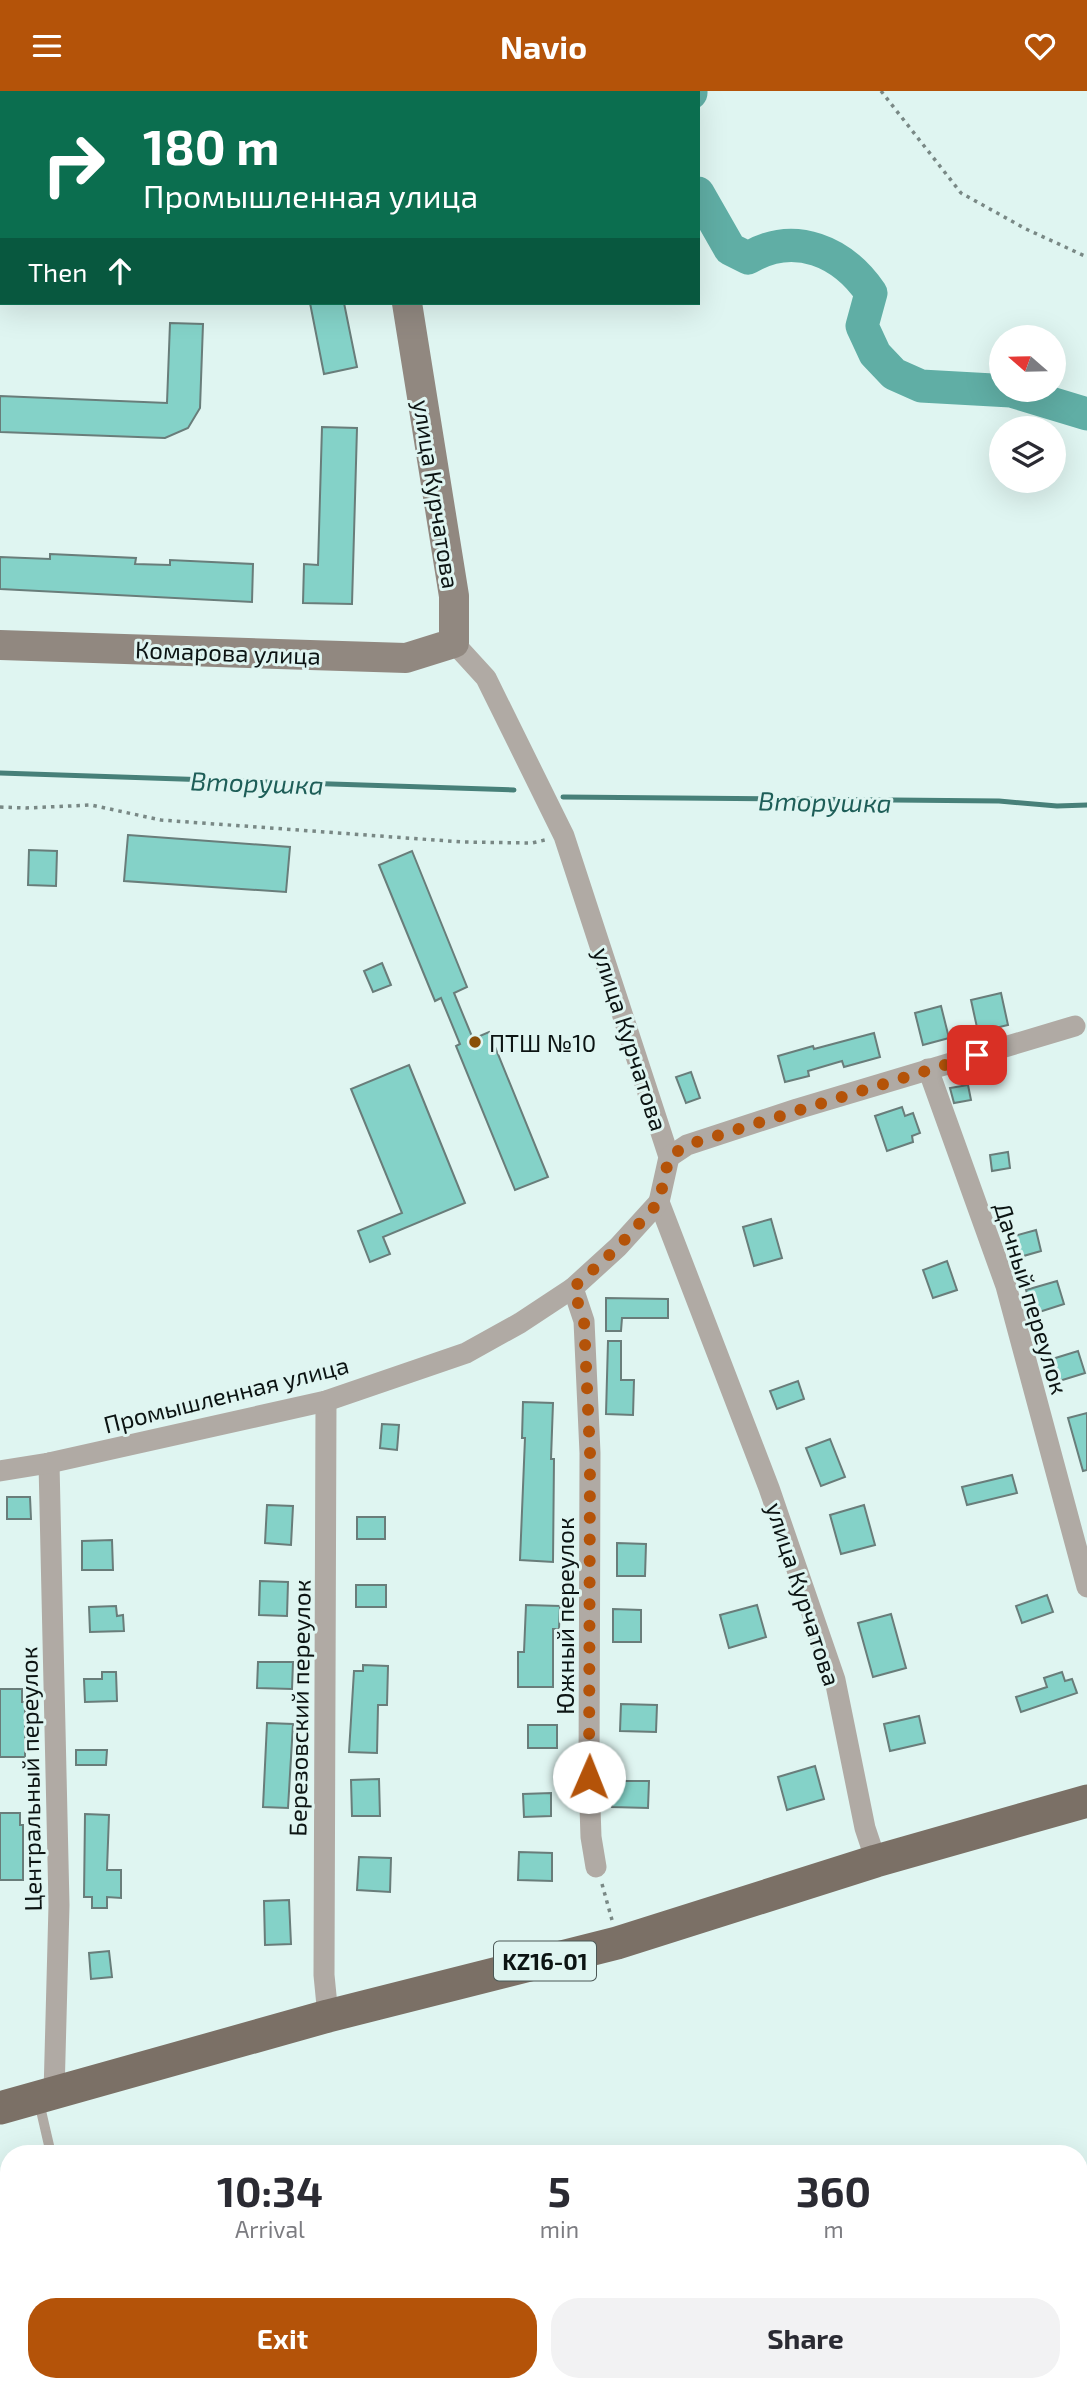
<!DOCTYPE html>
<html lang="en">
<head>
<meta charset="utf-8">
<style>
  :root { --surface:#fff; --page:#f2f2f3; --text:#2b2b33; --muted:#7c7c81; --accent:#b45309 }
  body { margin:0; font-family:"Exo 2",sans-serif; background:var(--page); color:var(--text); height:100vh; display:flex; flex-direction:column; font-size:26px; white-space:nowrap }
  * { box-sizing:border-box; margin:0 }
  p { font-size:23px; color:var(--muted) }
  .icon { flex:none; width:38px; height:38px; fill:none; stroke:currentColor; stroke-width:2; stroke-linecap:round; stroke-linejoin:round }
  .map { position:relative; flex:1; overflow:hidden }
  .drawer { position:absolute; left:0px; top:2054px; width:1088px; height:247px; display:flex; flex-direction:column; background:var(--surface); border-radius:28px 28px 0 0; box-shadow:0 7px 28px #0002 }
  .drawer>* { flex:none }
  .top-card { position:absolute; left:0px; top:0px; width:700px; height:214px; box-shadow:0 7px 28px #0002; background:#0b6e4f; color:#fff; overflow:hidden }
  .needle { width:46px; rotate:290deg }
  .tools { position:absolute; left:989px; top:234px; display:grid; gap:14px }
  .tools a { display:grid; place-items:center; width:77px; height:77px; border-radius:50%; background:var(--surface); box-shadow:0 7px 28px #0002; font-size:35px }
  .pin { position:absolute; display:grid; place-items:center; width:60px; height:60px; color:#fff; margin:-30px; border-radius:14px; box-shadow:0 4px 10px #0006 }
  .me { position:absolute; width:77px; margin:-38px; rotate:1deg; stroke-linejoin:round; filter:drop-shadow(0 0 5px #0008) }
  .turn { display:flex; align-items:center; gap:24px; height:147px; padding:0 28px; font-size:32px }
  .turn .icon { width:91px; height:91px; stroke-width:2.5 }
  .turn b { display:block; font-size:49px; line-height:60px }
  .then { display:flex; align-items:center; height:66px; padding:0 28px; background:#0003; gap:14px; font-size:26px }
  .eta { display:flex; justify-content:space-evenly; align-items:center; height:119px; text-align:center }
  .eta b { font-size:42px; font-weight:700; line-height:49px }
  .cta { display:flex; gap:14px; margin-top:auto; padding:14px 28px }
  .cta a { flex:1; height:80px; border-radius:28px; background:var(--accent); color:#fff; font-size:28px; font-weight:700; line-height:80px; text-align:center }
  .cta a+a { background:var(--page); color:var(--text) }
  header { display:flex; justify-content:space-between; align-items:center; height:91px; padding:0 28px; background:var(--accent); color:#fff; font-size:32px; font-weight:700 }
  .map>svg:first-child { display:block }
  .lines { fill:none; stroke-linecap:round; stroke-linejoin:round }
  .stream { stroke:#478079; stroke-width:5 }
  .river { stroke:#60aea5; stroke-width:33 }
  .building { fill:#84d2c8; stroke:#697d7a; stroke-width:2 }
  .path { stroke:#798885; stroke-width:3.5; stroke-dasharray:3.5 5; stroke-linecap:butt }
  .lane { stroke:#b0aaa4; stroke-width:10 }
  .street { stroke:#b0aaa4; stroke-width:21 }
  .secondary { stroke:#918880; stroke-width:30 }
  .primary { stroke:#7b7066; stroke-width:33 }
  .route { stroke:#b45309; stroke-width:12; stroke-dasharray:0 21.6 }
  .poi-dot { fill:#894f08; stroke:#dff5f1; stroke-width:2.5 }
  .labels { text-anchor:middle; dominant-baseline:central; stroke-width:6; stroke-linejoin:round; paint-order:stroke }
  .shield { fill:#dff5f1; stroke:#4b5856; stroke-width:2 }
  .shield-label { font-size:23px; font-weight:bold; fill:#0c1413 }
  .street-label { font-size:24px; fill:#0c1413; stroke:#dff5f1 }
  .poi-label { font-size:24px; fill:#0c1413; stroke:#dff5f1; text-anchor:start }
  .water-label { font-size:26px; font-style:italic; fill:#1e5e58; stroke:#dff5f1 }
</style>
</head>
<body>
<header><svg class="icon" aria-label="menu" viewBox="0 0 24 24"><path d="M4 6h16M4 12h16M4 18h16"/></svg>Navio<svg class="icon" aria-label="heart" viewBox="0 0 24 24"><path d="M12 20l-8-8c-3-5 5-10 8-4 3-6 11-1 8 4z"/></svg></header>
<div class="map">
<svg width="1087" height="2300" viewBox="0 0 1087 2300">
  <rect width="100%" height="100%" fill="#dff5f1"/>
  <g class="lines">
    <g class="stream">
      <path d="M0,682l514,17"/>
      <path d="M563,706l436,4 58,5 30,-1"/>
    </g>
    <g class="river">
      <path d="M691,2v-2"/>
      <path d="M698,102l32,56 18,9c47,-28 95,-6 123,35l-9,33 13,28 19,20 27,12 90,5 76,23"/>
    </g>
  </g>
  <g class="building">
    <path d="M310,212h34l13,64 -33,7z"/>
    <path d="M170,232l33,1 -3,84 -12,20 -23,10 -165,-6v-36l167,7z"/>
    <path d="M322,336l35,1 -5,176 -49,-1 1,-39 14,1z"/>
    <path d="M50,463l86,4 -1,6 35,1v-5l83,4 -1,38 -252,-13v-32l50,2z"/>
    <path d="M128,744l162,12 -4,45 -162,-11z"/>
    <path d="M29,759l28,1 -1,35 -28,-1z"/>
    <path d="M412,760l55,136 -13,6 19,46 16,-7 59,145 -33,13 -59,-144 4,-2 -19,-46 -6,3 -56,-136z"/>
    <path d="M382,872l9,22 -18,7 -9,-21z"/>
    <path d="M1001,902l7,32 -30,7 -7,-32z"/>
    <path d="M941,915l8,32 -26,7 -8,-32z"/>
    <path d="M874,942l6,24 -36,10 -2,-6 -34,10 1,5 -24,6 -7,-26 35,-10 1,3z"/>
    <path d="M409,974l56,138 -82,34 7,17 -20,8 -12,-31 44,-18 -51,-124z"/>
    <path d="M691,981l9,26 -14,5 -10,-26z"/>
    <path d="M968,994l3,15 -17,3 -4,-15z"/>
    <path d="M902,1016l3,9 8,-3 7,20 -8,3 1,6 -26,9 -12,-35z"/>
    <path d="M1008,1061l2,16 -18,3 -2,-16z"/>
    <path d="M771,1128l11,39 -28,8 -11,-39z"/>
    <path d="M1036,1139l5,21 -28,8 -6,-21z"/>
    <path d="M947,1170l10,29 -24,8 -10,-28z"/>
    <path d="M1057,1190l7,23 -31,10 -7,-24z"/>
    <path d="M606,1207l62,1v19h-46l-1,13h-15z"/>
    <path d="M608,1250h13v39h13l-1,35 -27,-1z"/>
    <path d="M1078,1260l7,22 -29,9 -7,-22z"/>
    <path d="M798,1290l6,18 -27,10 -7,-18z"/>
    <path d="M523,1311l30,1 -2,56h3l-1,103 -33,-2 5,-122h-3z"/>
    <path d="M1087,1322v57l-4,1 -15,-53z"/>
    <path d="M382,1333l17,1 -2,25 -17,-2z"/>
    <path d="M830,1348l15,38 -24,9 -15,-38z"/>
    <path d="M1012,1384l5,18 -50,12 -5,-18z"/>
    <path d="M7,1406h23l1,22h-24z"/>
    <path d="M267,1414l26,1 -2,39 -26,-2z"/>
    <path d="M864,1414l11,40 -34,9 -11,-39z"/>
    <rect x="357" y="1426" width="28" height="22"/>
    <path d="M112,1449l1,30h-31v-29z"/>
    <path d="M617,1452l29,1 -1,32h-28z"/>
    <path d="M260,1490l28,1 -1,34 -28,-1z"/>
    <rect x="356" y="1494" width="30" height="22"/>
    <path d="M1047,1504l6,17 -31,11 -6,-17z"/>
    <path d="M526,1514l34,1 -1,23h-6v58h-35v-35h6z"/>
    <path d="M757,1514l9,32 -37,11 -9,-33z"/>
    <path d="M116,1515l1,10 6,-1 1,16 -34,1 -1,-25z"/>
    <path d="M613,1518l28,1v32h-28z"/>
    <path d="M891,1523l15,54 -33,9 -15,-54z"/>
    <path d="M258,1571h35l-1,27 -35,-1z"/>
    <path d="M363,1574l25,1 -1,39h-9l-1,48 -28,-1 5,-81h9z"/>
    <path d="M102,1581h14l1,29 -32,1 -1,-23h18z"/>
    <path d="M1062,1581l3,9 7,-2 5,14 -56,19 -5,-15 31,-10 -3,-9z"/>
    <path d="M0,1598h22v13h3v55h-25z"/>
    <path d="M621,1613l36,1 -1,27 -36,-1z"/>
    <path d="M919,1625l6,27 -35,8 -6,-27z"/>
    <path d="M267,1632l26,1 -5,84 -25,-1z"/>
    <rect x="528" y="1634" width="29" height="23"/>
    <path d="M76,1659h31l-1,15h-30z"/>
    <path d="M815,1675l9,33 -37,11 -9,-33z"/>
    <path d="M379,1688l1,37h-28l-1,-36z"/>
    <path d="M613,1690h36l-1,27 -36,-1z"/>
    <path d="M551,1702v23l-27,1 -1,-23z"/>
    <path d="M0,1722h20v12h3v55h-23z"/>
    <path d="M85,1723l24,1 -2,55h14v28l-14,-1v11h-15v-11h-8z"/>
    <path d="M519,1761l33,1v28l-34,-1z"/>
    <path d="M359,1766l32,1 -1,34 -33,-2z"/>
    <path d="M289,1809l2,44 -26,1 -1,-44z"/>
    <path d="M109,1860l3,26 -21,2 -2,-26z"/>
  </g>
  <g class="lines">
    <g class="path">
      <path d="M881,0l80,102 65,36 61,28"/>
      <path d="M0,716l26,1 65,-3 70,15 301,22 70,1 13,-3"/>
      <path d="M602,1793l10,36"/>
    </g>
    <g class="lane">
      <path d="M39,2011l12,52"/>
      <path d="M102,2292l2,8"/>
    </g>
    <g class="street">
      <path d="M454,552l32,35 78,158 105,321 -10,45 110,286 66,192 30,148 11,33"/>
      <path d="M928,978l78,217 81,301"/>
      <path d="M669,1066l18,-12 110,-36 278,-83"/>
      <path d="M573,1197l11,33 6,132 -1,324 2,60 5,30"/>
      <path d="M326,1310l-2,574 4,41"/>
      <path d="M49,1372l10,442 -5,189"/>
      <path d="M0,1380l49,-8 277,-62 140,-48 54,-30 53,-35 45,-41 41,-45"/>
    </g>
    <g class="secondary">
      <path d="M370,0v2"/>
      <path d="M0,554l406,13 48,-15v-47l-47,-293"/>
    </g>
    <path class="primary" d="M0,2017l328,-92 289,-73 259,-82 211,-60"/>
  </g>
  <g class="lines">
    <path class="route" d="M589,1686l1,-324 -6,-132 -11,-33 45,-41 41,-45 10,-45 18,-12 290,-90"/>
  </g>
  <circle class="poi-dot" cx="475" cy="951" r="7"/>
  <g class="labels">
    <rect class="shield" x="494" y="1850.5" width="102" height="39" rx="5"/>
    <g class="shield-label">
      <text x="545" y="1870">KZ16-01</text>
    </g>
    <g class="street-label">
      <text transform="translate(437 403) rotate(81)">улица Курчатова</text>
      <text transform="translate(228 561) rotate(2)">Комарова улица</text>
      <text transform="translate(631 948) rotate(72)">улица Курчатова</text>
      <text transform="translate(1032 1207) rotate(73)">Дачный переулок</text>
      <text transform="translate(226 1303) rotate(-14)">Промышленная улица</text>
      <text transform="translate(804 1503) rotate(72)">улица Курчатова</text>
      <text transform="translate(564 1525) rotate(-90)">Южный переулок</text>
      <text transform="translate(299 1617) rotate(-89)">Березовский переулок</text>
      <text transform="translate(30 1688) rotate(-91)">Центральный переулок</text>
    </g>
    <g class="poi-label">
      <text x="489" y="951">ПТШ №10</text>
    </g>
    <g class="water-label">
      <text transform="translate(257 691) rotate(2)">Вторушка</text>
      <text transform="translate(825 710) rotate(1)">Вторушка</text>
    </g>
  </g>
</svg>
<div class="tools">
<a><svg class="needle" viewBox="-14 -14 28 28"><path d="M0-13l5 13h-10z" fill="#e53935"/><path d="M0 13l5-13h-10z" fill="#7c7c81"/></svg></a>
<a><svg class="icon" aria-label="layers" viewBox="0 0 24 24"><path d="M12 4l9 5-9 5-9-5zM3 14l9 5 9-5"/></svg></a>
</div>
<div class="pin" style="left:977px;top:964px;background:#d93025"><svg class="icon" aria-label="arrive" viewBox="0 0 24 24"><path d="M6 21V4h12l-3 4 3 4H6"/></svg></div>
<svg class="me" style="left:589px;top:1686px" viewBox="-20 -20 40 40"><circle r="19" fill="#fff"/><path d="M0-13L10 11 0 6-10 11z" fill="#b45309"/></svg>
<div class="top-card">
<div class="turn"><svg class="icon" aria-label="right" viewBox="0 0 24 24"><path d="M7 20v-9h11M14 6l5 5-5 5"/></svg><div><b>180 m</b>Промышленная улица</div></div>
<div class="then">Then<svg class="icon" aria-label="ahead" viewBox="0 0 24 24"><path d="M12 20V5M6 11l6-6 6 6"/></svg></div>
</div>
<section class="drawer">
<div class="eta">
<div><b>10:34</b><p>Arrival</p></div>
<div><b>5</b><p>min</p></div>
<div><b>360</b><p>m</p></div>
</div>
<div class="cta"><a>Exit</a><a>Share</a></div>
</section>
</div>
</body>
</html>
